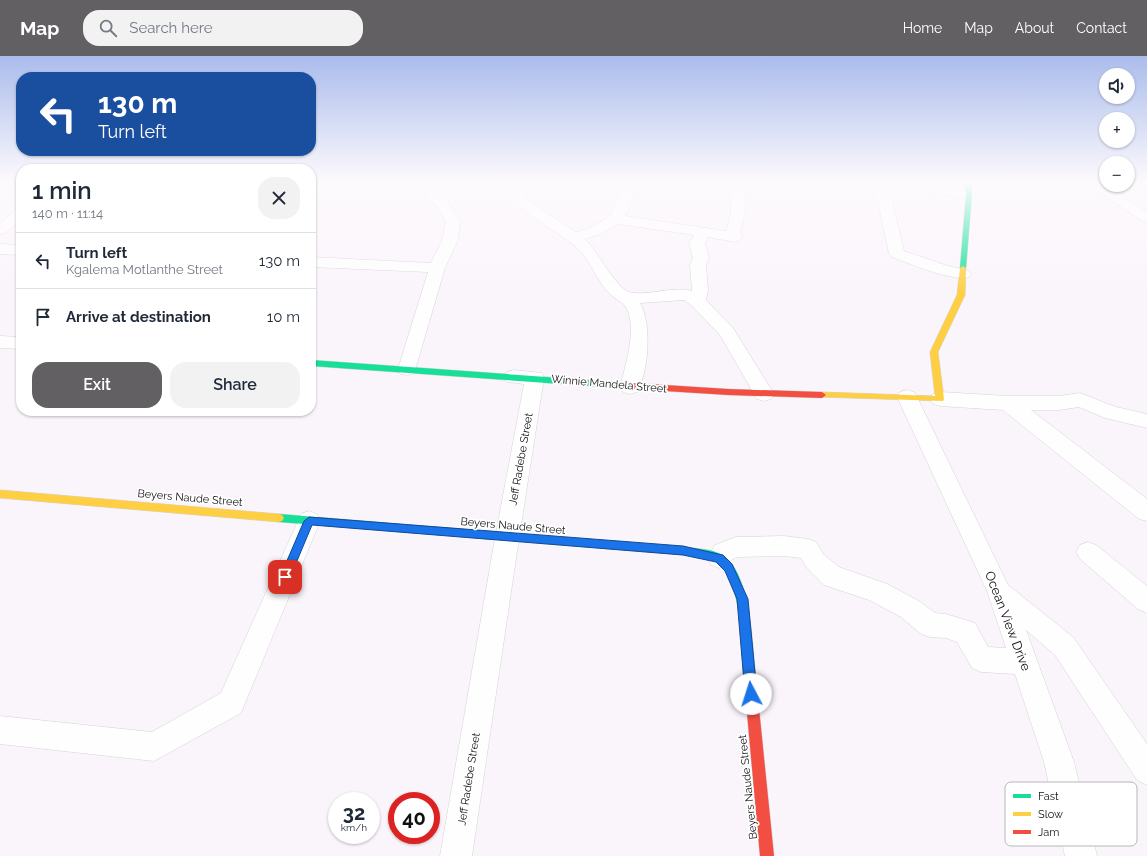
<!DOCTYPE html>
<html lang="en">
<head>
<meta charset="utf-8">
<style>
  :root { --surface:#fff; --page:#f2f2f3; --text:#1f2937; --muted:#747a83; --line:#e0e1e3; --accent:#636064 }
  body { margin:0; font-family:Raleway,sans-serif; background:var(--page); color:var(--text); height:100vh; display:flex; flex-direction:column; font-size:15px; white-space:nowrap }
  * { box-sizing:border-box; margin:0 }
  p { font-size:13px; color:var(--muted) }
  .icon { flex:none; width:22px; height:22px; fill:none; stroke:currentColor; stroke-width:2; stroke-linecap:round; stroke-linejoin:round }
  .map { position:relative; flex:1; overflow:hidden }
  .side { position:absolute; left:16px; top:108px; width:300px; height:252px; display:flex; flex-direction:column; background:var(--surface); border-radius:16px; box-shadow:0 1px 3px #0004 }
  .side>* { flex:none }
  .banner { position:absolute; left:16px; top:16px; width:300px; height:84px; border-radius:16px; box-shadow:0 1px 3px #0004; background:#1a4fa0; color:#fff; overflow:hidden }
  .controls { position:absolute; left:1099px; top:12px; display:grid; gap:8px }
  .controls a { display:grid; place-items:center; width:36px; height:36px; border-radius:50%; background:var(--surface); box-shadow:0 1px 3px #0004; font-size:20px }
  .speed { position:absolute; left:328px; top:736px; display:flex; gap:8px; font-size:20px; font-weight:700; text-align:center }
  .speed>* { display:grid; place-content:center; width:52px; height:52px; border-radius:50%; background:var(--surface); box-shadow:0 1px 3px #0004; line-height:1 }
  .speed small { font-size:10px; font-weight:400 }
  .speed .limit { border:6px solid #d22; background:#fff; color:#111 }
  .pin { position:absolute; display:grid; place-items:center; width:34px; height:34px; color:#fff; margin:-17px; border-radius:8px; box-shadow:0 2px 6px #0006 }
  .me { position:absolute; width:44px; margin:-22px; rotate:355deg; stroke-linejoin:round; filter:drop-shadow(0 0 3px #0008) }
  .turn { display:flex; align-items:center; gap:14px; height:84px; padding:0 16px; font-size:18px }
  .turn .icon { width:52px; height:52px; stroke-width:2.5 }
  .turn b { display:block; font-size:28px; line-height:34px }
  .round { display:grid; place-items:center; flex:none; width:42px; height:42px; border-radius:16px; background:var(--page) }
  .summary { display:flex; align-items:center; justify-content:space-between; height:68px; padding:0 16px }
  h1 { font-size:24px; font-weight:600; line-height:30px }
  .primary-button { display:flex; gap:8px; margin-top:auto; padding:8px 16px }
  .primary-button a { flex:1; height:46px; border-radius:16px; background:var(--accent); color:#fff; font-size:16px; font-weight:600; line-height:46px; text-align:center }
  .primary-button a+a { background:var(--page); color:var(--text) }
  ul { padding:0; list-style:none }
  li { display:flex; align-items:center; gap:12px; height:56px; padding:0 16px; border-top:1px solid var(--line) }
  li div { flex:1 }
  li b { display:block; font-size:15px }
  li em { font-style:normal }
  header { display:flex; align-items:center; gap:24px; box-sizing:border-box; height:56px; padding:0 20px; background:var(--accent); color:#fff }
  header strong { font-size:19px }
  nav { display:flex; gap:22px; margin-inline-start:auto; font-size:14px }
  .search { width:280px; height:36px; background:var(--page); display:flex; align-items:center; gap:10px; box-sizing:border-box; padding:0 14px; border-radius:16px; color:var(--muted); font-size:15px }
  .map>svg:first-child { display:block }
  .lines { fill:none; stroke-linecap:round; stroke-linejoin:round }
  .street-casing { stroke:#d6d2d6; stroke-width:1 }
  .fast-casing { stroke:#d6d2d6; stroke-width:1 }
  .slow-casing { stroke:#d6d2d6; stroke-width:1 }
  .jam-casing { stroke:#d6d2d6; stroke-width:1 }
  .street { fill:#fefefe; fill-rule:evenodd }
  .fast { fill:#16e098; fill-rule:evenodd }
  .slow { fill:#ffcf43; fill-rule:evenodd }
  .jam { fill:#f24e42; fill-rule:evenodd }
  .route { fill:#1a73e8; stroke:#114b97 }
  .labels { text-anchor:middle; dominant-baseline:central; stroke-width:3.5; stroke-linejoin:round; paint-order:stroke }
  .street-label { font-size:11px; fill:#120f13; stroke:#fff }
  .near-street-label { font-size:13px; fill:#120f13; stroke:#fff }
  .key { fill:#fff; stroke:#b8b7b8; stroke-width:1 }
  .key-label { font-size:11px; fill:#120f13 }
</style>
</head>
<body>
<header>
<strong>Map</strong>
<div class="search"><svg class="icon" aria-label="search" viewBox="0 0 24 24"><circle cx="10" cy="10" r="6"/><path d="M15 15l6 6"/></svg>Search here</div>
<nav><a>Home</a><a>Map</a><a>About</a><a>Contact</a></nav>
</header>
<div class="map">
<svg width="1147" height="800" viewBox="0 0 1147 800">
  <rect width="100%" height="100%" fill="#faf5fb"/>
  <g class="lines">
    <g class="street-casing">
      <g id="street">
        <path d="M311,126h48l69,3 20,16 12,21 -2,18 -13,28 -31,106 -7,1 -7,-1 -2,-5 30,-97 -117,-5v-10l120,6 11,-23 4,-18 -9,-16 -18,-14 -108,-4z"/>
        <path d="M505,126h14l3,10 8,10 46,30 14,-4 20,-12 10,-22 2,-3h10l2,3 -9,22 101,15 5,-18v-31h14v31l-5,19 3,5 -3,3 -5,2 -27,-5 -3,6 4,15 -3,7 2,25 -2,10 27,28 41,66 -3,5 -7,2 -7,-2 -37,-64 -29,-30 -7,-5 -44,3c12,20 9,68 -3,89l-7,2 -7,-2 -3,-5c5,-20 16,-55 8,-75 -3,-10 -12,-12 -19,-19 -11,-11 -17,-28 -27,-40 -8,-9 -19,-16 -29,-23 -20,-13 -41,-24 -48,-48zM618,168l76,11 -5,8 4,15 -3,7 2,26c-20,-5 -40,4 -59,2 -16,-1 -35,-42 -48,-54l15,-5z"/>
        <path d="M866,126h44l64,9 2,3 -2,3 -5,1 -87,-12 10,15 12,50 41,14 24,6 2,3 -2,3c-17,5 -60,-14 -77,-20l-3,-3 -11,-53z"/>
        <path d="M1085,126h16l46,30v10l-5,-1z"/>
        <path d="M1128,126l19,1v9l-19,-7z"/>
        <path d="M21,153v11l-16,13 -5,1v-11l16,-13z"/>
        <path d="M0,188l21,1v10l-21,-1z"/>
        <path d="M0,280l21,1v12l-21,-1z"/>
        <path d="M514,314l28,3 2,5 -25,160 -47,318h-32l55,-318 29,-154 -17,-2 -2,-5 2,-5z"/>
        <path d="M907,334l7,2 3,5 91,188 65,52 74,107v41l-10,-5 -82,-125 -29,-25 48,132 23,94h-32l-21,-94 -29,-88 -34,-2 -9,-4 -15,-26 -11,-4 -16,-1 -9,-3 -20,-17 -32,-17 -45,-15 -17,-17 -6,-10 -17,-2 -47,1c-8,3 -9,8 -18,11l-8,-3 -4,-7 8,-13 21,-8 48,-1 24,3 8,3 7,12 16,13 48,17 32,17 16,12 11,1 29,9 13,24 18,1 -19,-57 -90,-194 3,-5z"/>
        <path d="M940,336l68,4h51l21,-3 36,14 31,7v14l-42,-10 -26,-11 -20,3h-28l116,89v22l-8,-2 -136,-109 -63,-4 -7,-2 -3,-5 3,-5z"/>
        <path d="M309,455l8,3 3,7 -79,192 -87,48 -154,-17v-28l152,16 69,-39 77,-172 3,-7z"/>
        <path d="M1088,486l8,3 51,41v27l-9,-4 -58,-50 -4,-7 4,-7z"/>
      </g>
    </g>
    <g class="fast-casing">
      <g id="fast">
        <path d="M965,126h6l1,12 -6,74 -3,2 -3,-2 6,-74z"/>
        <path d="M311,304l306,22 4,3 -4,3 -306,-22z"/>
        <path d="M279,458l404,33c12,2 28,1 39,8 28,16 30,85 33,114l-2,4 -4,2 -4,-2 -2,-4c-2,-28 -1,-90 -27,-107 -8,-6 -23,-5 -33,-7l-404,-33 -3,-1 -2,-3 2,-3z"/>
      </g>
    </g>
    <g class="slow-casing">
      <g id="slow">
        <path d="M963,210l3,2 -1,27 -27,57 6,47 -1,2 -124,-4 -1,-2 1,-2 3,-1 113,4 -5,-44 27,-57 3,-27z"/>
        <path d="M0,434l279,24 3,1 2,3 -2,3 -3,1 -279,-24z"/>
      </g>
    </g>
    <g class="jam-casing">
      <g id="jam">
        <path d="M617,326l111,7 94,3 4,3 -4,3 -94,-3 -111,-7 -4,-3z"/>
        <path d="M749,607l4,2 2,4 19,187h-14l-17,-187 2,-4z"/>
      </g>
    </g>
    <use href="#street" class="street"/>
    <use href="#fast" class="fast"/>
    <use href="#slow" class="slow"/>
    <use href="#jam" class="jam"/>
  </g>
  <linearGradient id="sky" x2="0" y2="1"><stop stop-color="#aabcec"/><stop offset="0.53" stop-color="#fdfafd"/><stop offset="1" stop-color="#fdfafd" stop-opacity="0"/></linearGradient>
  <rect width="1147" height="238" fill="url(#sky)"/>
  <path class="route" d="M309,461l374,29 40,9 9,9 16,35 9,95 -1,4 -5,2 -4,-2 -2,-4 -8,-95 -12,-28 -9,-9 -33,-7 -371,-30 -23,55h-8l-1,-3 24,-56z"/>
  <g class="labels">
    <g class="street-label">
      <text transform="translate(609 328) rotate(5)">Winnie Mandela Street</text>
      <text transform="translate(521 403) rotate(-80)">Jeff Radebe Street</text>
      <text transform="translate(190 442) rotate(5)">Beyers Naude Street</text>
      <text transform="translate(513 470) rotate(5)">Beyers Naude Street</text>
      <text transform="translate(469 723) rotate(-81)">Jeff Radebe Street</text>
      <text transform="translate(748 731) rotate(-96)">Beyers Naude Street</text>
    </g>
    <g class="near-street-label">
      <text transform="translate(1008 565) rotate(69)">Ocean View Drive</text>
    </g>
  </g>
  <rect x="1005" y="726" width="132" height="64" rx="6" class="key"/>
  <rect x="1013" y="738" width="18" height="4" fill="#16e098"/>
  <rect x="1013" y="756" width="18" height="4" fill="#ffcf43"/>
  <rect x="1013" y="774" width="18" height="4" fill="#f24e42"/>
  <g class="key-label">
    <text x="1038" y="744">Fast</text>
    <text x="1038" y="762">Slow</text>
    <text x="1038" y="780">Jam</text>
  </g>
</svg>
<div class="controls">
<a><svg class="icon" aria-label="sound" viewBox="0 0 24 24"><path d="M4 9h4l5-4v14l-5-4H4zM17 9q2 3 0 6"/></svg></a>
<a>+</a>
<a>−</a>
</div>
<div class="speed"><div>32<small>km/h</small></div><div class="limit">40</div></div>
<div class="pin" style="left:285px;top:521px;background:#d93025"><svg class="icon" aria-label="arrive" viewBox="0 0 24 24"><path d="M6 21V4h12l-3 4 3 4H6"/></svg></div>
<svg class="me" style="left:751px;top:638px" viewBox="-20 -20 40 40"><circle r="19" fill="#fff"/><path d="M0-13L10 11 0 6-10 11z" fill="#1a73e8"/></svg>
<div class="banner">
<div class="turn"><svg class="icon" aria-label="left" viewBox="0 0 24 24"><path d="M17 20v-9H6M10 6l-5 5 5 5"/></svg><div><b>130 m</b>Turn left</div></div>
</div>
<section class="side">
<div class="summary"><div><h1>1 min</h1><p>140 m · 11:14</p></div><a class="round"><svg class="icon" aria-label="close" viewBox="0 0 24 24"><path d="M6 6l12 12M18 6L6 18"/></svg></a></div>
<ul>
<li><svg class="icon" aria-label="left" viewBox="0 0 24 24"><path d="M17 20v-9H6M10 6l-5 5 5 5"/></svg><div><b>Turn left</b><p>Kgalema Motlanthe Street</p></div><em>130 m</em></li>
<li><svg class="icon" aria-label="arrive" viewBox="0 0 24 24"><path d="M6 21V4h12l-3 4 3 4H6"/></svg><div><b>Arrive at destination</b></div><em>10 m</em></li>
</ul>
<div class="primary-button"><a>Exit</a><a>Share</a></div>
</section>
</div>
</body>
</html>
